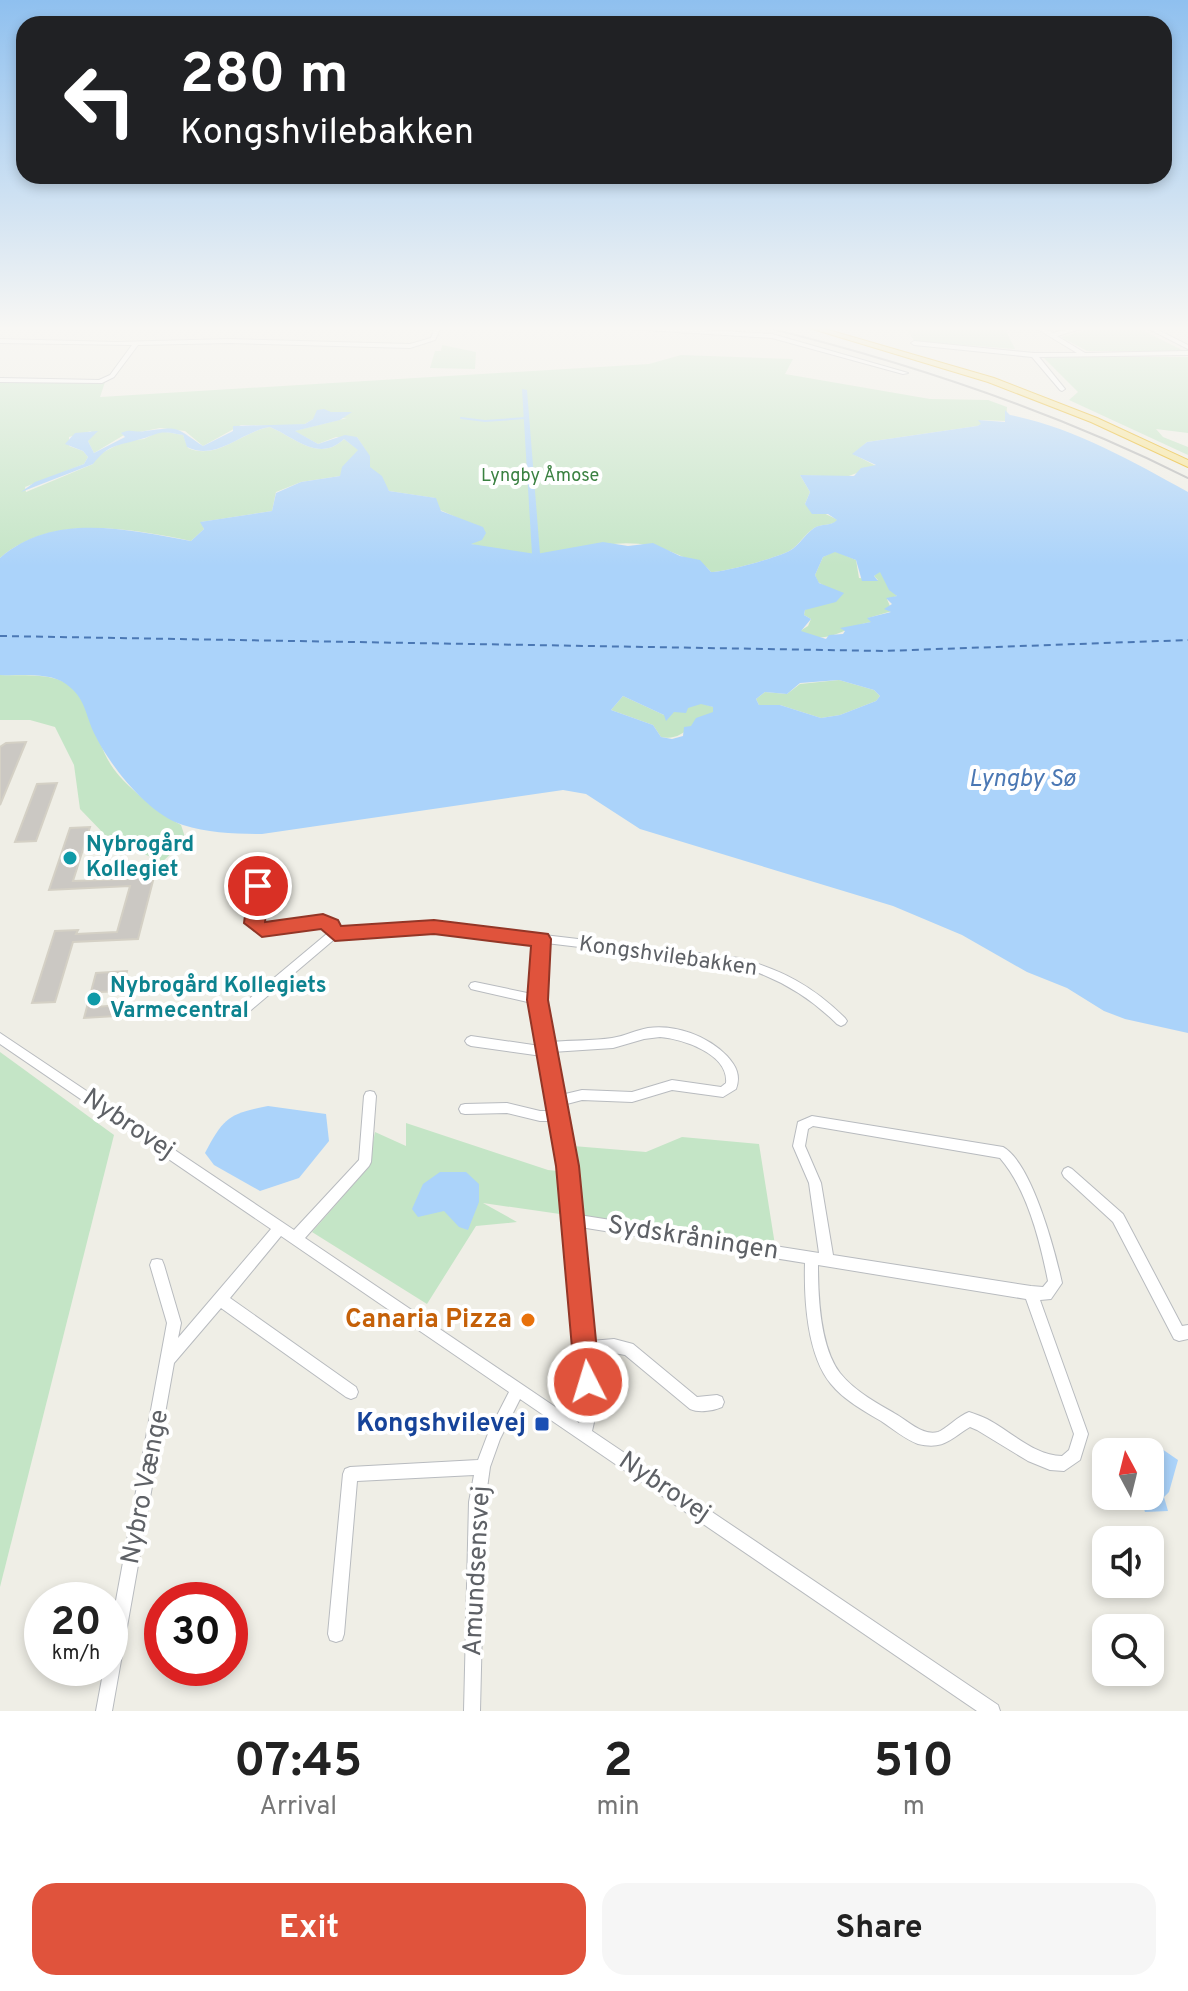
<!DOCTYPE html>
<html lang="en">
<head>
<meta charset="utf-8">
<style>
  :root { --surface:#fff; --page:#f6f6f6; --text:#222; --muted:#767676; --accent:#e0533c }
  body { margin:0; font-family:Overpass,sans-serif; background:var(--page); color:var(--text); height:100vh; display:flex; flex-direction:column; font-size:30px; white-space:nowrap }
  * { box-sizing:border-box; margin:0 }
  p { font-size:26px; color:var(--muted) }
  .icon { flex:none; width:44px; height:44px; fill:none; stroke:currentColor; stroke-width:2; stroke-linecap:round; stroke-linejoin:round }
  .map { position:relative; height:1711px; overflow:hidden }
  .drawer { display:flex; flex-direction:column; background:var(--surface); flex:1 }
  .drawer>* { flex:none }
  .banner { position:absolute; left:16px; top:16px; width:1156px; height:168px; border-radius:24px; box-shadow:0 4px 12px #0003; background:#202124; color:#fff; overflow:hidden }
  .needle { width:52px; rotate:353deg }
  .controls { position:absolute; left:1092px; top:1438px; display:grid; gap:16px }
  .controls a { display:grid; place-items:center; width:72px; height:72px; border-radius:16px; background:var(--surface); box-shadow:0 4px 12px #0003; font-size:40px }
  .speed { position:absolute; left:24px; top:1582px; display:flex; gap:16px; font-size:40px; font-weight:700; text-align:center }
  .speed>* { display:grid; place-content:center; width:104px; height:104px; border-radius:50%; background:var(--surface); box-shadow:0 4px 12px #0003; line-height:1 }
  .speed small { font-size:20px; font-weight:400 }
  .speed .limit { border:12px solid #d22; background:#fff; color:#111 }
  .pin { position:absolute; display:grid; place-items:center; width:68px; height:68px; color:#fff; margin:-34px; border:4px solid #fff; border-radius:50%; box-shadow:0 2px 8px #0007 }
  .me { position:absolute; width:88px; margin:-44px; rotate:355deg; stroke-linejoin:round; filter:drop-shadow(0 0 6px #0008) }
  .turn { display:flex; align-items:center; gap:28px; height:168px; padding:0 32px; font-size:36px }
  .turn .icon { width:104px; height:104px; stroke-width:2.5 }
  .turn b { display:block; font-size:56px; line-height:68px }
  .eta { display:flex; justify-content:space-evenly; align-items:center; height:136px; text-align:center }
  .eta b { font-size:48px; font-weight:700; line-height:56px }
  .cta { display:flex; gap:16px; margin-top:auto; padding:16px 32px }
  .cta a { flex:1; height:92px; border-radius:24px; background:var(--accent); color:#fff; font-size:32px; font-weight:700; line-height:92px; text-align:center }
  .cta a+a { background:var(--page); color:var(--text) }
  .map>svg:first-child { display:block }
  .green { fill:#c4e5c6 }
  .water { fill:#abd3fa; fill-rule:evenodd }
  .lines { fill:none; stroke-linecap:round; stroke-linejoin:round }
  .stream { stroke:#abd3fa; stroke-width:2 }
  .canal { fill:#abd3fa; fill-rule:evenodd }
  .ferry { stroke:#4b78b4; stroke-width:2; stroke-dasharray:7 5; stroke-linecap:butt }
  .building { fill:#cbc8c3; stroke:#d4d0c5; stroke-width:2 }
  .minor-casing { stroke:#b8bbbf; stroke-width:2 }
  .highway-casing { stroke:#e8b10d; stroke-width:2 }
  .minor { fill:#fff; fill-rule:evenodd }
  .highway { fill:#f7e495; fill-rule:evenodd }
  .tram { stroke:#b6b7b7; stroke-width:2 }
  .route { fill:#e0533c; stroke:#923627; stroke-width:2 }
  .culture-dot { fill:#0f9aa8; stroke:#fff; stroke-width:3 }
  .food-dot { fill:#e8710a; stroke:#fff; stroke-width:3 }
  .transit-dot { fill:#1a4fb4; stroke:#fff; stroke-width:3 }
  .labels { text-anchor:middle; dominant-baseline:central; stroke-width:8; stroke-linejoin:round; paint-order:stroke }
  .far-park-label { font-size:18px; fill:#3a8141; stroke:#fff }
  .culture-label { font-size:22px; font-weight:bold; fill:#0d838f; stroke:#fff; text-anchor:start }
  .street-label { font-size:22px; fill:#5e6166; stroke:#fff }
  .water-label { font-size:24px; font-style:italic; fill:#4b78b4; stroke:#fff }
  .near-street-label { font-size:26px; fill:#5e6166; stroke:#fff }
  .near-food-label { font-size:26px; font-weight:bold; fill:#c56008; stroke:#fff; text-anchor:end }
  .near-transit-label { font-size:26px; font-weight:bold; fill:#164399; stroke:#fff; text-anchor:end }
</style>
</head>
<body>
<div class="map">
<svg width="1188" height="1711" viewBox="0 0 1188 1711">
  <rect width="100%" height="100%" fill="#efeee6"/>
  <g class="green">
    <path d="M906,327h98l11,22 -101,-8z"/>
    <path d="M1099,327h37l48,24h-97l-26,-14z"/>
    <path d="M442,345l34,7 -1,17 -45,-1 5,-17h6z"/>
    <path d="M681,355l112,4 -8,15 145,25 58,1 19,7 -1,14 -27,-1 4,4 -6,2 -110,16 -14,12 23,12 -30,11 -46,-2 10,17 -5,12 33,16c-8,7 -15,3 -24,8 -10,6 -17,21 -29,25 -14,6 -60,19 -74,19 -10,-13 -19,-10 -32,-17 -54,-24 -87,-4 -140,-1 -21,1 -48,-4 -68,-10l-9,-24 -26,-12 -1,-10 -46,-7 -20,-24 -3,-16 -9,-14h-21l-18,7 -24,-13 53,-13 -34,1 -8,5 -20,2 -44,-1 -38,21 -18,-15 -25,-3 -36,7 -30,18 -6,-12 3,-10 -22,6v9l14,5 5,6 -4,7 -59,23 1,5 67,-28 3,-8 29,-15 19,-2 16,-8 23,4 5,13c29,13 54,-17 82,-21 24,10 49,36 74,12l15,11 -19,26 -39,6 -25,10 -4,19 -71,11 3,7 -13,12c-60,-12 -139,-28 -191,17v-177l105,1 -5,15 549,-33z"/>
    <path d="M1043,357h145v76l-32,-4 7,8 25,10v8l-119,-55 9,-8z"/>
    <path d="M835,551l21,9 3,18 19,2 -4,-4 6,-5 17,25 -10,3 5,12 -24,7 5,4c-27,2 -46,27 -73,9l8,-5 3,-7 -7,-4 1,-5 28,-19 -15,-9 -3,-7 8,-18z"/>
    <path d="M0,675c19,1 44,-2 62,6 26,11 33,59 49,84 12,20 50,49 70,60l5,15 -24,22 -54,-24 -28,-29 -6,-44 -19,-38 -25,-7h-30z"/>
    <path d="M839,680l35,10 6,6 -4,5 -36,14 -19,3 -41,-13h-21l-3,-6 9,-7 22,2 13,-10z"/>
    <path d="M623,696l41,19 37,-12 12,4v6c-22,6 -27,29 -52,24l-8,-12 -42,-15z"/>
    <path d="M0,1052l114,83 -114,452z"/>
    <path d="M406,1123l142,47 29,3 -4,-27 73,6 36,-15 77,7 16,101 -292,-42 34,19 -41,4 -49,78 -115,-72 56,-64 7,-36 31,14z"/>
  </g>
  <g class="water">
    <path d="M324,409l7,3h21l-12,8 -45,11 23,13 27,-9 12,2 13,19v11l12,9 7,15 47,7 5,13 42,16 3,6 -4,7 -11,4 65,10 67,-12 25,4 25,-3 27,13 20,4 11,12c14,0 60,-13 74,-19 12,-4 19,-18 29,-25 8,-5 16,-1 23,-8l-9,-6h-16l-7,-10 5,-12 -10,-17 54,1 7,-8 15,-3 -24,-11 15,-12 110,-16 4,-2 -3,-4 27,2v-12l5,5c62,12 122,46 178,77v541l-63,-14 -21,-8 -37,-23 -40,-16 -65,-37 -69,-29 -253,-77 -54,-35 -23,-4 -301,44c-26,0 -54,-1 -79,-9 -34,-10 -73,-59 -88,-90 -10,-20 -9,-37 -29,-51 -16,-12 -47,-8 -66,-9v-117c54,-47 128,-28 191,-17l13,-12 -4,-7 72,-11 4,-18 25,-11 39,-6 2,-9 16,-17 -14,-11c-25,24 -50,-2 -74,-12 -28,4 -54,35 -83,20l-4,-12c-26,-5 -21,-2 -42,4 -26,8 -31,4 -48,25l-72,28 14,-10 49,-18 4,-7 -5,-6 -18,-7 10,-11 23,-2 -10,10 6,12 31,-16 -4,-4c10,-5 14,0 24,-2 37,-5 29,-4 58,15l30,-15v-5l72,-2 8,-5 4,-9zM835,552l21,8 6,21h16l-4,-5 6,-4 9,18 8,6 -11,2 6,6 -8,5 7,3 -24,6 4,4 -31,6 5,3 -2,3 -14,1 -3,4 -25,-8 10,-12 -7,-4 1,-5 31,-8 8,-9 -25,-10 -4,-8 8,-18zM839,680l35,10 6,6 -4,5 -36,14 -19,3 -41,-13h-21l-3,-6 9,-7 22,2 13,-11zM623,696l41,19 2,6 8,-9 12,1 2,-5 13,-4 12,3v5l-17,6 -5,8 -7,1 -1,9 -11,3 -11,-2 -8,-12 -42,-15z"/>
    <path d="M268,1106l58,8 3,27 -30,37 -39,13 -46,-26 -9,-12c19,-36 24,-39 63,-47z"/>
    <path d="M440,1172h26l13,12v18l-11,28 -9,-3 -15,-16 -26,6 -6,-8 11,-25z"/>
    <path d="M1162,1449l16,11 -9,32 -5,5 4,14 -23,1 -5,-15 10,-1v-28l11,-6 -3,-11z"/>
  </g>
  <g class="lines">
    <path class="stream" d="M461,418l24,3 41,-3"/>
    <path class="canal" d="M522,389l5,1 13,164 -4,2 -4,-2z"/>
    <path class="ferry" d="M0,636l884,15 304,-11"/>
  </g>
  <g class="building">
    <path d="M26,742l-26,63v-58l6,-4z"/>
    <path d="M57,783l-21,58 -21,1 22,-58z"/>
    <path d="M90,827l-17,54 59,-2 1,-5 22,-1 -17,66 -65,3 -18,60 -23,1 23,-72 23,-1 -2,4 41,-2 13,-46 -81,4 21,-62z"/>
    <path d="M127,971l-5,20 -23,1 -3,15 23,-2 -3,11 -32,2 12,-45z"/>
  </g>
  <g class="lines">
    <g class="minor-casing">
      <g id="minor">
        <path d="M435,327h6l-6,13 -25,8 -180,-5 -92,2 -24,32 -12,6 -102,-1v-4l99,2 11,-5 22,-30 -132,-2v-4l116,3 114,-3 180,5 21,-6z"/>
        <path d="M627,327h28l117,7 136,39 -5,1 -131,-36 -142,-9z"/>
        <path d="M1034,327h7l12,6 26,-6h9l-31,9 28,17 103,-2v4l-149,2 26,32 -3,2 -2,-1 -28,-33 -118,-12 -3,-2 3,-2 120,12h43z"/>
        <path d="M1145,327h7l36,18v4z"/>
        <path d="M258,882l4,1 1,3 -4,36 2,2 62,-7 12,5 3,7 112,-5 289,34c43,12 74,28 106,60l2,3 -2,3 -4,2 -4,-2c-28,-28 -59,-46 -98,-58l-193,-23 -3,57 8,42c20,-2 41,-1 61,-4 13,-2 24,-8 36,-10 27,-4 60,8 79,28 9,10 14,19 9,33l-13,8 -51,-7 -40,12 -50,-2 -19,5 11,61 5,49 240,38 -10,-70 -16,-37 5,-24 14,-6 191,31c29,16 52,104 59,136l-11,16 -11,1 48,134 -8,26 -16,11 -14,-1 -22,-9 -51,-31 -7,-3c-20,12 -26,23 -52,17 -13,-5 -25,-15 -37,-23 -17,-10 -37,-21 -50,-37 -24,-29 -27,-85 -26,-121l-225,-36 11,114 23,-2 19,5 64,53 20,-2 5,2 2,5 -2,5c-9,4 -23,6 -32,2l-65,-54 -11,-2 -22,2 5,54 -5,22 406,274 2,6h-23l-457,-312 -20,40 -10,28 -5,35 -5,209h-16l5,-209 5,-27 -117,6 -13,153 -2,6 -6,2 -6,-2 -2,-6 15,-160 2,-5 5,-2 128,-7 11,-29 20,-39 -228,-156 -51,62 126,89 2,5 -2,5 -5,2 -5,-2 -125,-89 -47,55 -62,348h-16l8,-43h6v-35l57,-310 -17,-58 2,-5 5,-1 5,1 2,5 17,58 -3,15 93,-109 -271,-185v-11l294,197 65,-70 5,-64 2,-4 4,-1 4,1 2,4 -5,66 -2,4 -64,72 274,185 4,-14 -21,-243 -8,-45h-14l-33,-8 -42,1 -4,-1 -2,-4 2,-4 4,-1 42,-1 33,8h12l-10,-55 -71,-10 -4,-2 -2,-3 2,-3 4,-2 69,10 -8,-43 -57,-13 -4,-1 -2,-3 2,-3 4,-1 57,12 3,-52 -85,-10 -113,5 -86,73 -4,2 -4,-2 -2,-3 2,-3 86,-72 -2,-4 -5,-3 -64,7 -4,-1 -5,-8 4,-37 1,-3zM660,1037c23,2 69,17 66,46l-5,4 -49,-7 -40,12 -50,-2 -21,5 -9,-43 61,-4 31,-9zM813,1126l187,32c27,31 40,83 48,123l-5,6 -12,-1 -198,-31 -12,-72 -16,-37 3,-17zM818,1265l208,34 48,135 -5,16 -7,6c-29,-1 -50,-24 -75,-37 -6,-3 -12,-5 -18,-7 -11,4 -23,17 -31,20 -14,4 -28,-9 -39,-16 -20,-12 -44,-24 -59,-43 -20,-26 -22,-76 -22,-108z"/>
        <path d="M1068,1167l4,2 51,45 59,112 6,-1v14l-9,2 -5,-2 -61,-117 -49,-45 -2,-4 2,-4z"/>
      </g>
    </g>
    <g class="highway-casing">
      <path id="highway" d="M806,327h12l176,51 103,40 91,42v7l-97,-45 -103,-40z"/>
    </g>
    <use href="#minor" class="minor"/>
    <use href="#highway" class="highway"/>
    <path class="tram" d="M764,327c147,36 288,83 424,151"/>
  </g>
  <linearGradient id="sky" x2="0" y2="1"><stop stop-color="#8fc0ef"/><stop offset="0.58" stop-color="#f8f7f4"/><stop offset="1" stop-color="#f8f7f4" stop-opacity="0"/></linearGradient>
  <rect width="1188" height="566" fill="url(#sky)"/>
  <path class="route" d="M258,879l10,7 -3,36 58,-8 15,6 3,6 93,-6 114,14 3,5 -3,61 31,166 21,216 -3,9 -9,3 -10,-3 -3,-9 -19,-216 -29,-166 4,-54 -97,-12 -99,7 -14,-12 -59,8 -18,-14 5,-37z"/>
  <g class="culture-dot">
    <circle cx="70" cy="858" r="8"/>
    <circle cx="94" cy="999" r="8"/>
  </g>
  <circle class="food-dot" cx="528" cy="1320" r="8"/>
  <rect class="transit-dot" x="534" y="1416" width="16" height="16" rx="4"/>
  <g class="labels">
    <g class="far-park-label">
      <text x="540" y="476">Lyngby Åmose</text>
    </g>
    <g class="culture-label">
      <text x="86" y="845">Nybrogård<tspan x="86" dy="25">Kollegiet</tspan></text>
      <text x="110" y="986">Nybrogård Kollegiets<tspan x="110" dy="25">Varmecentral</tspan></text>
    </g>
    <g class="street-label">
      <text transform="translate(668 957) rotate(8)">Kongshvilebakken</text>
    </g>
    <g class="water-label">
      <text x="1022" y="780">Lyngby Sø</text>
    </g>
    <g class="near-street-label">
      <text transform="translate(128 1125) rotate(34)">Nybrovej</text>
      <text transform="translate(693 1239) rotate(9)">Sydskråningen</text>
      <text transform="translate(146 1487) rotate(-79)">Nybro Vænge</text>
      <text transform="translate(664 1488) rotate(34)">Nybrovej</text>
      <text transform="translate(478 1571) rotate(-87)">Amundsensvej</text>
    </g>
    <g class="near-food-label">
      <text x="512" y="1320">Canaria Pizza</text>
    </g>
    <g class="near-transit-label">
      <text x="526" y="1424">Kongshvilevej</text>
    </g>
  </g>
</svg>
<div class="controls">
<a><svg class="needle" viewBox="-14 -14 28 28"><path d="M0-13l5 13h-10z" fill="#e53935"/><path d="M0 13l5-13h-10z" fill="#767676"/></svg></a>
<a><svg class="icon" aria-label="sound" viewBox="0 0 24 24"><path d="M4 9h4l5-4v14l-5-4H4zM17 9q2 3 0 6"/></svg></a>
<a><svg class="icon" aria-label="search" viewBox="0 0 24 24"><circle cx="10" cy="10" r="6"/><path d="M15 15l6 6"/></svg></a>
</div>
<div class="speed"><div>20<small>km/h</small></div><div class="limit">30</div></div>
<div class="pin" style="left:258px;top:886px;background:#d93025"><svg class="icon" aria-label="arrive" viewBox="0 0 24 24"><path d="M6 21V4h12l-3 4 3 4H6"/></svg></div>
<svg class="me" style="left:588px;top:1382px" viewBox="-20 -20 40 40"><circle r="17" fill="#e0533c" stroke="#fff" stroke-width="3"/><path d="M0-11L8 9 0 5-8 9z" fill="#fff"/></svg>
<div class="banner">
<div class="turn"><svg class="icon" aria-label="left" viewBox="0 0 24 24"><path d="M17 20v-9H6M10 6l-5 5 5 5"/></svg><div><b>280 m</b>Kongshvilebakken</div></div>
</div>
</div>
<section class="drawer">
<div class="eta">
<div><b>07:45</b><p>Arrival</p></div>
<div><b>2</b><p>min</p></div>
<div><b>510</b><p>m</p></div>
</div>
<div class="cta"><a>Exit</a><a>Share</a></div>
</section>
</body>
</html>
